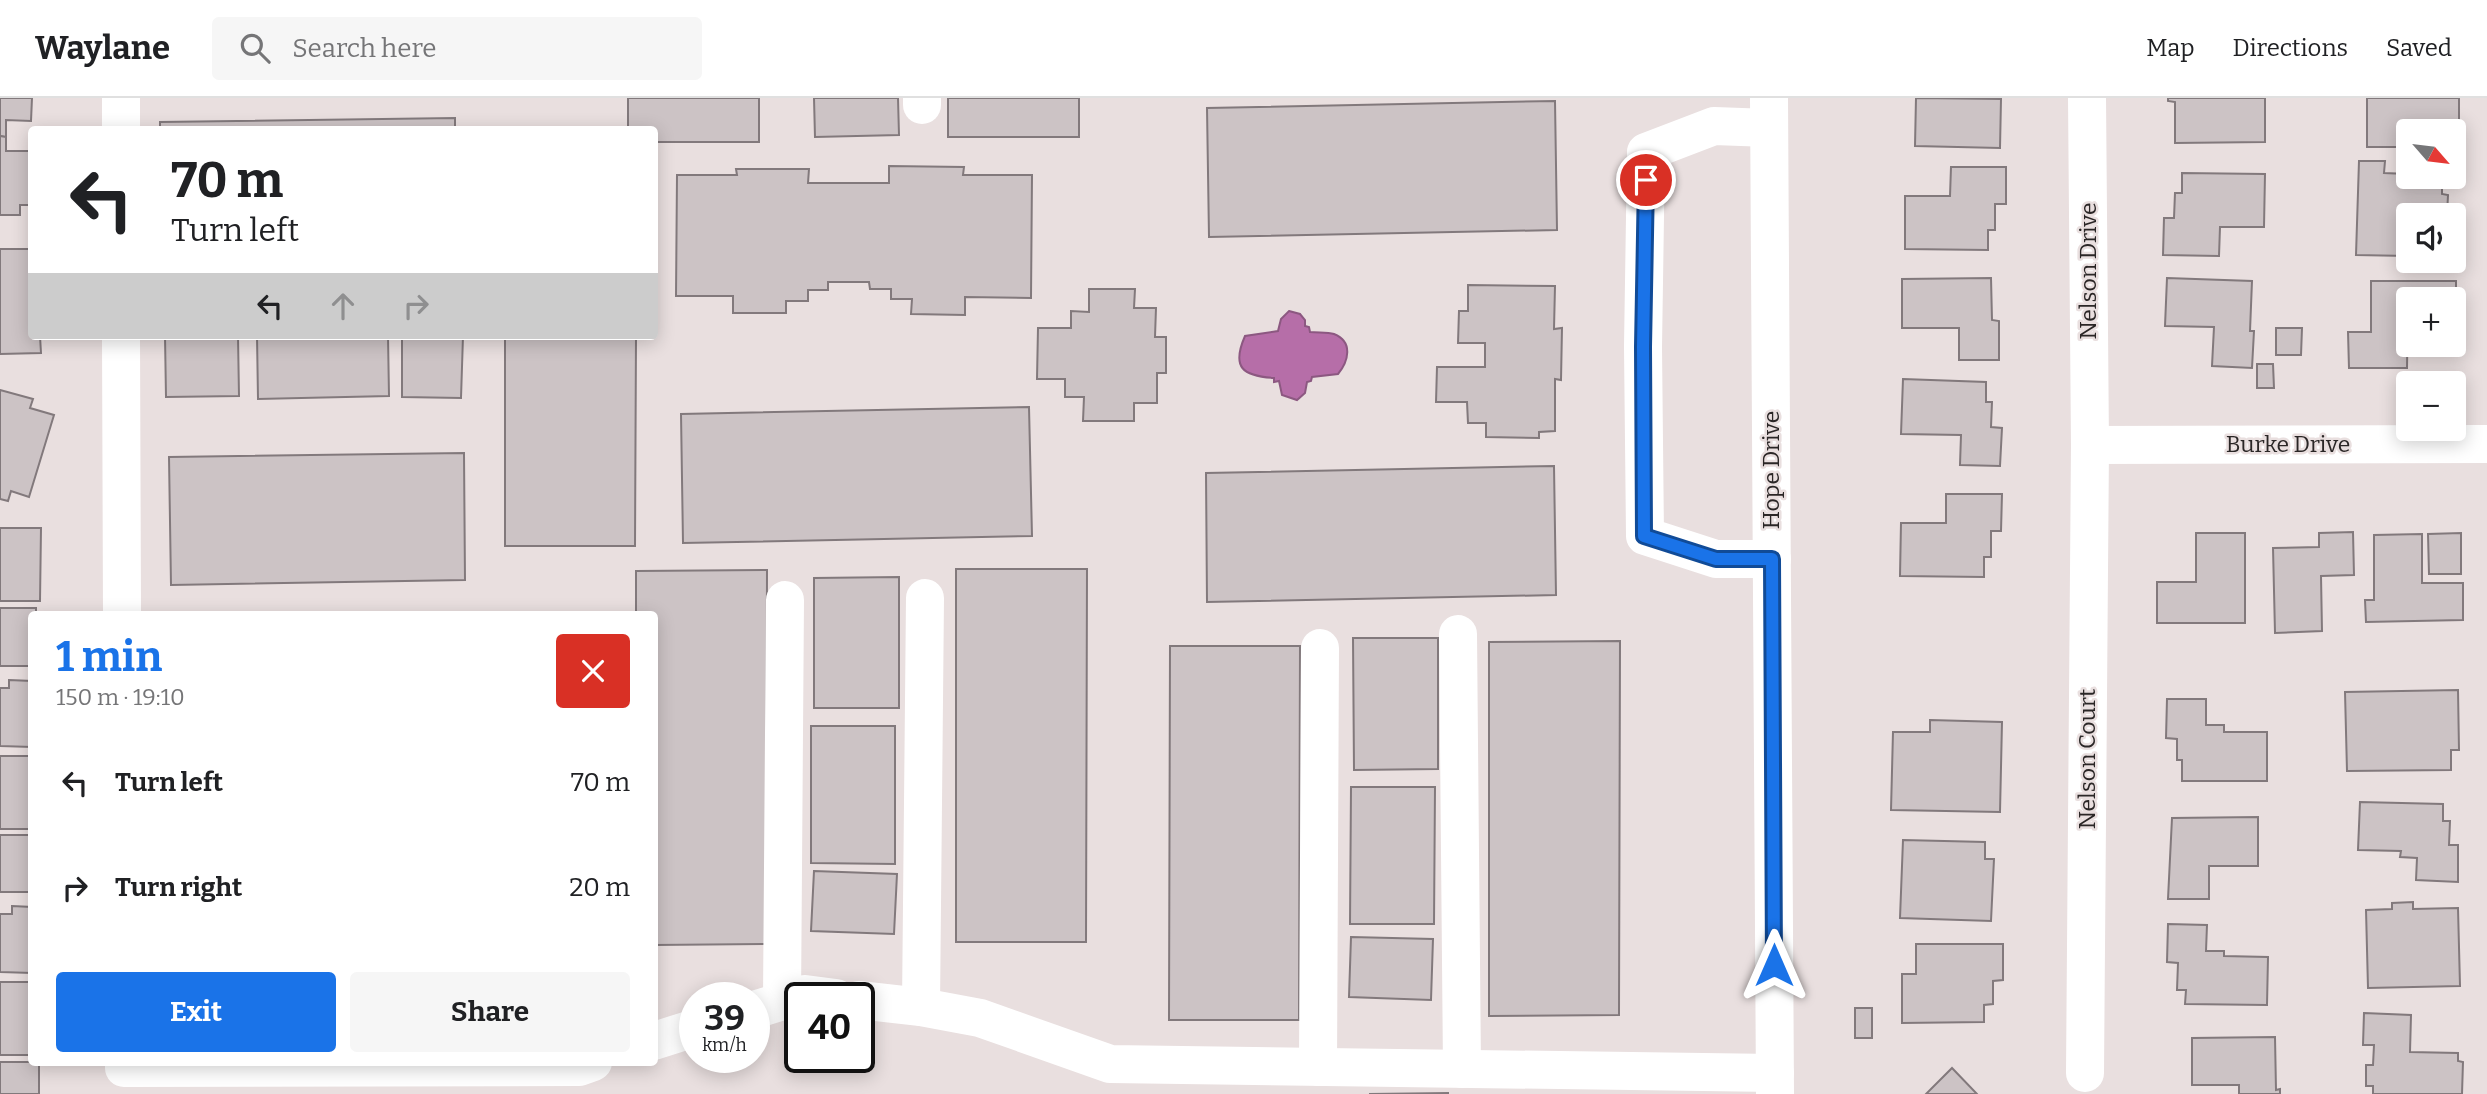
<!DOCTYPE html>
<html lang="en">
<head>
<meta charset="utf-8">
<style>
  :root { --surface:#fff; --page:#f6f6f6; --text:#202124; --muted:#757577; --line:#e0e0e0; --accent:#1a73e8 }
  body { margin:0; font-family:Bitter,serif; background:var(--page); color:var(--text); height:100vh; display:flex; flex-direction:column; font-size:26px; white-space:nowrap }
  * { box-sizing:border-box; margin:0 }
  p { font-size:23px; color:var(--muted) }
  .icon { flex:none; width:38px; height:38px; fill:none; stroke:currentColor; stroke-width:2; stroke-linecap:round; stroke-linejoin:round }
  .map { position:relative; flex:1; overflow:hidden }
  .drawer { position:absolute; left:28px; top:513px; width:630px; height:455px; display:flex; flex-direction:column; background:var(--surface); border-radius:7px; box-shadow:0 4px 18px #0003 }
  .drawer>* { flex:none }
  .top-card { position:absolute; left:28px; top:28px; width:630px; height:214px; border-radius:7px; box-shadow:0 4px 18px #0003; background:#fff; color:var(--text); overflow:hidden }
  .needle { width:46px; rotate:118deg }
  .controls { position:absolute; left:2396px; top:21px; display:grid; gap:14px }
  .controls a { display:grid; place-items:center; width:70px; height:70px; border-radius:7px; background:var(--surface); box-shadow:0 4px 18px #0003; font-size:35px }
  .speed { position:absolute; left:679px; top:884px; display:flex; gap:14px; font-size:35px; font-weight:700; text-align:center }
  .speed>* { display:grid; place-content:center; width:91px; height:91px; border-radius:50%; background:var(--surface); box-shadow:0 4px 18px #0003; line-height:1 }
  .speed small { font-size:18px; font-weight:400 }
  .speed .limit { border:4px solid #111; border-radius:10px; background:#fff; color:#111 }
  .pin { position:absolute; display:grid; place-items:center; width:60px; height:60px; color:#fff; margin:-30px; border:4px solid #fff; border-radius:50%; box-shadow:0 2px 7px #0007 }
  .me { position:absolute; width:77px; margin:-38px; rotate:0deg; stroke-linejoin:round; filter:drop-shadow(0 0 5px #0008) }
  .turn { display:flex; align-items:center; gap:24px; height:147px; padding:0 28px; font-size:32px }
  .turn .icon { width:91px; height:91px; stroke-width:2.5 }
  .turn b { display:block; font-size:49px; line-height:60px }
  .lanes { display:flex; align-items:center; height:66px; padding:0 28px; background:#0003; justify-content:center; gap:35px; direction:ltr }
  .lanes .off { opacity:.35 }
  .round { display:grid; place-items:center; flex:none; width:74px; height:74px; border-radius:7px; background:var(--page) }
  .head { display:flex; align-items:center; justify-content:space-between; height:119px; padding:0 28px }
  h1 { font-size:42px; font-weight:700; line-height:52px; color:var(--accent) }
  .primary-button { display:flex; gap:14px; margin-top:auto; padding:14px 28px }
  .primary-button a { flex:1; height:80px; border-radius:7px; background:var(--accent); color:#fff; font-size:28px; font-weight:700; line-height:80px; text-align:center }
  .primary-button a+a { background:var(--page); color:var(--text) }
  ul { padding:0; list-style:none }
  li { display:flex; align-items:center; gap:21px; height:105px; padding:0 28px }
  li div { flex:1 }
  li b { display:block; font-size:26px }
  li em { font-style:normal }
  header { display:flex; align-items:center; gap:42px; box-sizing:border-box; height:98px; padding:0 35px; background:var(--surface); border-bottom:2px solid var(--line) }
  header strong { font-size:33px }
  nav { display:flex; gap:38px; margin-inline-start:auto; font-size:24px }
  .search { width:490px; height:63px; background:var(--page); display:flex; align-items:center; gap:18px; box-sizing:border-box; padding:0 24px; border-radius:7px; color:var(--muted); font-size:26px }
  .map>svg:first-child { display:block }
  .water { fill:#b66ea8; stroke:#8c5881; stroke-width:2 }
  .building { fill:#ccc3c5; stroke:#82797c; stroke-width:2 }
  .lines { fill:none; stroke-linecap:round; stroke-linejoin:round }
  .minor { stroke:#fff; stroke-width:38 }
  .route-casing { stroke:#114b97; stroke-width:18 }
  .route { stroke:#1a73e8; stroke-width:12 }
  .labels { text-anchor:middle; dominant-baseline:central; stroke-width:5; stroke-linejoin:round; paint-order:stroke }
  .street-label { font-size:23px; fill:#2a2626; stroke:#e9dfdf }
</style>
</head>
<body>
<header>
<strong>Waylane</strong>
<div class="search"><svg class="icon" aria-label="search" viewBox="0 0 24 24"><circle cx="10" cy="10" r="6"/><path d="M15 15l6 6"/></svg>Search here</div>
<nav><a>Map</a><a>Directions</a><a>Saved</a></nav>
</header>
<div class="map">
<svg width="2487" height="996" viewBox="0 0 2487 996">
  <rect width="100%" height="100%" fill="#e9dfdf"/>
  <path class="water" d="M1289,213l11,3 5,6v6l4,1 1,5c8,1 17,0 24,2 20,8 14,28 4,40l-26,3 -1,4 -4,1 -2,11 -8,7 -15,-5 -3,-14 -5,1v-4c-31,-2 -43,-10 -29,-42l33,-5 3,-12z"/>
  <g class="building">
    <path d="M0,0h32l-1,23 -25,-1v17l-6,-1z"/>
    <path d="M628,0h131v44h-105v-12h-26z"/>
    <path d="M814,0h84l1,37 -84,2z"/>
    <rect x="948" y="0" width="131" height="39"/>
    <path d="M1916,0l85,1 -1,49 -85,-2z"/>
    <path d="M2168,0h97v44l-90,1v-41l-7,-1z"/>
    <path d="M2367,0h92v49h-5v-16h-46v16h-41z"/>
    <path d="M1555,3l2,129 -348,7 -2,-129z"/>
    <path d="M455,20v12h-295v-8z"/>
    <path d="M0,38l6,1v14h25l-1,54h-10v10h-20z"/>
    <path d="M2359,63h26l-1,12 24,1v3h34v17l6,1 -1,20h-39v41l-52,-1z"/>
    <path d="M889,68l75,1 -1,8h69l-1,123 -66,-1v18l-54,-1 1,-15h-21v-10h-21l-1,-7h-41v8h-20v11h-22v12h-53v-17h-57l1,-121h60l-1,-6h73l-1,14h81z"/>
    <path d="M1951,69h55v37h-11v26h-7v20l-83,-1v-53h45z"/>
    <path d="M2182,75l83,1 -1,53h-44l-1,29 -56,-1 1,-37h10l1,-25h7z"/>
    <path d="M2454,122h4l-1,37h-3z"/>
    <path d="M0,151h32v87h8l1,17 -41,1z"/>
    <path d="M1991,180l1,42 7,1v39h-40v-32h-57v-49z"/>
    <path d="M2167,180l85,3 -2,50h4l-2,37 -40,-2 2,-39 -49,-1z"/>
    <path d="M2371,183h85v48h-2v-30h-46l-1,69h-58l-1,-36h23z"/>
    <path d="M1468,187l87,1 -1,43 8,-1 -1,52 -6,-1v52l-16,1v6l-53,-1v-14h-18l-1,-21h-31l1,-35h48v-24h-27l1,-32h9z"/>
    <path d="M1089,191h46l-1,19h22l-1,29h11v36h-9v30h-23v18h-51l1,-24h-19v-18h-28l1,-51h33v-17l18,1z"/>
    <path d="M2276,230h26l-1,27h-25z"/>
    <path d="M165,238h73l1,60 -73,1z"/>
    <path d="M257,238h131l1,60 -131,3z"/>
    <path d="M402,238h61l-2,62 -59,-1z"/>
    <path d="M505,238h131l-1,210h-130z"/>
    <path d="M2257,266h16l1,24h-17z"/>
    <path d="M1903,281l83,3v20h6l-1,25 11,1 -2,38 -40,-1 1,-30 -60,-1z"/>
    <path d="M0,292l33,9 -3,9 24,7 -25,82 -18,-6 -3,10 -8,-2z"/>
    <path d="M1029,309l3,129 -349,7 -2,-129z"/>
    <path d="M464,355l1,127 -294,5 -2,-128z"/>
    <path d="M1554,368l2,129 -349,7 -1,-129z"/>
    <path d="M1946,396h56l-1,37h-10v26h-7v20l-84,-1 1,-53h45z"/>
    <path d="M0,430h41l-1,73h-40z"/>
    <path d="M2353,434l1,43 -33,1 1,55 -47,2 -2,-85 46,-1v-14z"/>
    <path d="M2196,435h49v90h-88v-41h39z"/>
    <path d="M2461,435v41h-32l-1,-40z"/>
    <path d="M2422,436v49h41v37l-97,2 -1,-22h9v-65z"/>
    <path d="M956,471h131l-1,373h-130z"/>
    <path d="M767,472l-1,374 -112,1v-331h-18v-43z"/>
    <path d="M899,479v131h-85v-130z"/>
    <path d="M0,510h36v6h-4v52h-32z"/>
    <path d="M1353,540h85v131l-84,1z"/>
    <path d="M1620,543l-1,374 -130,1v-374z"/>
    <path d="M1170,548h130l-1,374h-130z"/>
    <path d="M9,582l23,1v66l-32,-1v-58h9z"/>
    <path d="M2458,592l1,60h-8v20l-104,1 -2,-79z"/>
    <path d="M2167,601h39v26h18v7h43v49h-85v-21h-5v-21l-11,-1z"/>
    <path d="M1930,622l72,2 -2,90 -109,-2 2,-78h37z"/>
    <path d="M811,628h84v138l-84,-1z"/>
    <rect x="0" y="658" width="32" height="73"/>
    <path d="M1351,689h84l-1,137h-84z"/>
    <path d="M2360,704l83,2v17h7l-1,24h9v37l-42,-2 1,-22 -17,-1 1,-6 -43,-1z"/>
    <path d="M2258,719v49h-49v33h-41l4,-81z"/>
    <rect x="0" y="737" width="32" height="57"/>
    <path d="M1903,742l82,2v17h9l-3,62 -91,-3z"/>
    <path d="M814,773l83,3 -3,60 -83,-3z"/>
    <path d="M2413,804v7l45,-1 2,78 -92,2 -2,-78 26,-1v-6z"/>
    <path d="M12,808l20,1v66l-32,-1v-58h12z"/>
    <path d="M2168,826l39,1 -1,26h18v5l44,1 -1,48 -82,-1 1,-14h-9l1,-27 -11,-1z"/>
    <path d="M1351,839l82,2 -2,61 -82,-3z"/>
    <path d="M1916,846h87v36l-10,1v23l-9,1v17l-82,1v-49h14z"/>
    <rect x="0" y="884" width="32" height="73"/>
    <rect x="1855" y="910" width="17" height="30"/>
    <path d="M2364,915l47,2 -1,37 48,1v8l5,1 -1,32h-89v-8h-7v-21h7l1,-20h-11z"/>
    <path d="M2275,939l1,53 4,-1v5h-41v-9h-47v-47z"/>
    <rect x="0" y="964" width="39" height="32"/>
    <path d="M1952,970l25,26h-51z"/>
    <path d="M1448,995v1h-79z"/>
  </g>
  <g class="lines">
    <g class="minor">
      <path d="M121,0v32"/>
      <path d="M1769,0l6,996"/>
      <path d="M922,7v-7"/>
      <path d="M1769,30l-55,-2 -68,26 -3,195 2,189 71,23h56"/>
      <path d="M121,238l1,278"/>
      <path d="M2090,347l397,-1"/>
      <path d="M1458,536l4,435"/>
      <path d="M859,902l62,7 59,11 130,46 665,9"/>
      <path d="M782,903l3,-401"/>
      <path d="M921,909l4,-409"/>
      <path d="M754,912l51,-16 31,4"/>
      <path d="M654,943l41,-13"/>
      <path d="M124,964v6l455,-1 14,-5"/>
      <path d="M1318,969l2,-419"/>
      <path d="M2085,975l5,-628 -3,-347"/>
    </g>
  </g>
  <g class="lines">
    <g class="route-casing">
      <path id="route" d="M1646,82l-3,167 1,189 72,23h56l2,406"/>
    </g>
    <use href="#route" class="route"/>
  </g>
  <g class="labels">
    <g class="street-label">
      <text transform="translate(2088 173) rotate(-90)">Nelson Drive</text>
      <text x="2288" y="346">Burke Drive</text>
      <text transform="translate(1771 372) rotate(-90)">Hope Drive</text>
      <text transform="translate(2087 661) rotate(-90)">Nelson Court</text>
    </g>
  </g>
</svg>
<div class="controls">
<a><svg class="needle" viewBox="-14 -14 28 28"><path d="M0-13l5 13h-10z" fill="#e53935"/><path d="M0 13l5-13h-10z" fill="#757577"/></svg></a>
<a><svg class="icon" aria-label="sound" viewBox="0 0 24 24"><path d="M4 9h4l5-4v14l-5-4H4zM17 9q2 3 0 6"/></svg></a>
<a>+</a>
<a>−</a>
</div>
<div class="speed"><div>39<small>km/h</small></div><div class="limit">40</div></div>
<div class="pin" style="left:1646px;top:82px;background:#d93025"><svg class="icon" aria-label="arrive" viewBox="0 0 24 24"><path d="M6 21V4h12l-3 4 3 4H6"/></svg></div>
<svg class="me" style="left:1774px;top:867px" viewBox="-20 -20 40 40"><path d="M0-17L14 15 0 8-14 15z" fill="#1a73e8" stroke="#fff" stroke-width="4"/></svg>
<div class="top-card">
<div class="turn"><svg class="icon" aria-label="left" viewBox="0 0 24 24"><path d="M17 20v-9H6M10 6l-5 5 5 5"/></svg><div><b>70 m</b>Turn left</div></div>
<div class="lanes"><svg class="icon" aria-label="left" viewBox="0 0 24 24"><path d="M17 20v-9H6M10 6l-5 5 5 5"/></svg><svg class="icon off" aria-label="ahead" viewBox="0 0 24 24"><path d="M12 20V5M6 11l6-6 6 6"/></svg><svg class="icon off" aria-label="right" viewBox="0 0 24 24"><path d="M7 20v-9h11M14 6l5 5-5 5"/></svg></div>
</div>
<section class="drawer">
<div class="head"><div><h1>1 min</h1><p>150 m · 19:10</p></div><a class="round" style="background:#d93025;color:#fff"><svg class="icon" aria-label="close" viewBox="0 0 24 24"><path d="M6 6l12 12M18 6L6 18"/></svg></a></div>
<ul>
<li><svg class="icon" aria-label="left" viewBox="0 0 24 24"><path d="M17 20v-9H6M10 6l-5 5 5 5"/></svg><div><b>Turn left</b></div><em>70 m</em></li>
<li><svg class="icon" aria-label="right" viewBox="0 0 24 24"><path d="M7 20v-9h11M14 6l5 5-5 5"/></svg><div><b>Turn right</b></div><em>20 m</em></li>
</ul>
<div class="primary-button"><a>Exit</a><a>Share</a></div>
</section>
</div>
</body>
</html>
